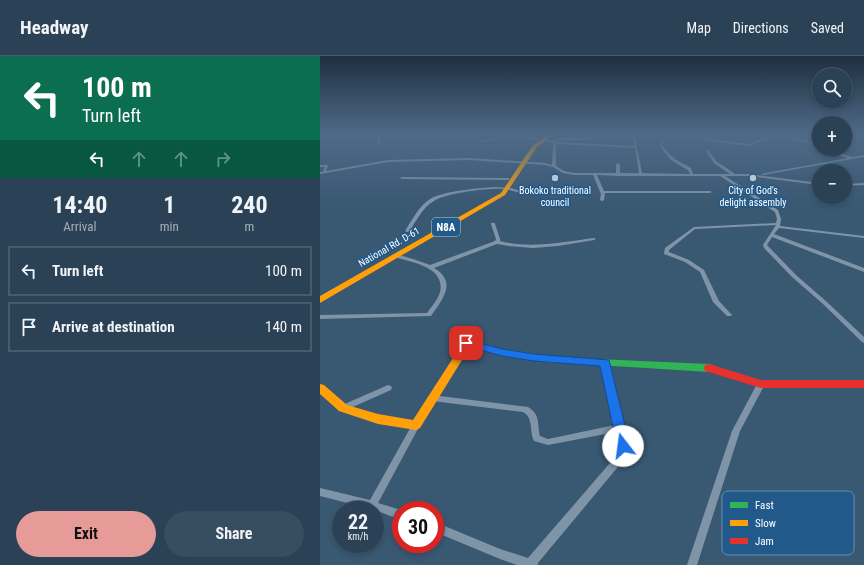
<!DOCTYPE html>
<html lang="en">
<head>
<meta charset="utf-8">
<style>
  :root { --surface:#2b4256; --page:#374d60; --text:#f1f3f6; --muted:#a6b0b9; --line:#475b6c; --accent:#e69b98 }
  body { margin:0; font-family:"Roboto Condensed",sans-serif; background:var(--page); color:var(--text); height:100vh; display:flex; flex-direction:column; font-size:15px; white-space:nowrap }
  * { box-sizing:border-box; margin:0 }
  p { font-size:13px; color:var(--muted) }
  .icon { flex:none; width:22px; height:22px; fill:none; stroke:currentColor; stroke-width:2; stroke-linecap:round; stroke-linejoin:round }
  .map { position:relative; flex:1; overflow:hidden }
  .drawer { display:flex; flex-direction:column; background:var(--surface); width:320px }
  .drawer>* { flex:none }
  .hud { background:#0b6e4f; color:#fff; overflow:hidden }
  .controls { position:absolute; left:492px; top:12px; display:grid; gap:8px }
  .controls a { display:grid; place-items:center; width:40px; height:40px; border-radius:50%; background:var(--surface); box-shadow:0 2px 6px #0003,0 0 0 1px var(--line); font-size:20px }
  .speed { position:absolute; left:12px; top:445px; display:flex; gap:8px; font-size:20px; font-weight:700; text-align:center }
  .speed>* { display:grid; place-content:center; width:52px; height:52px; border-radius:50%; background:var(--surface); box-shadow:0 2px 6px #0003,0 0 0 1px var(--line); line-height:1 }
  .speed small { font-size:10px; font-weight:400 }
  .speed .limit { border:6px solid #d22; background:#fff; color:#111 }
  .pin { position:absolute; display:grid; place-items:center; width:34px; height:34px; color:#fff; margin:-17px; border-radius:8px; box-shadow:0 2px 6px #0006 }
  .me { position:absolute; width:44px; margin:-22px; rotate:345deg; stroke-linejoin:round; filter:drop-shadow(0 0 3px #0008) }
  .turn { display:flex; align-items:center; gap:14px; height:84px; padding:0 16px; font-size:18px }
  .turn .icon { width:52px; height:52px; stroke-width:2.5 }
  .turn b { display:block; font-size:28px; line-height:34px }
  .lanes { display:flex; align-items:center; height:38px; padding:0 16px; background:#0003; justify-content:center; gap:20px; direction:ltr }
  .lanes .off { opacity:.35 }
  .eta { display:flex; justify-content:space-evenly; align-items:center; height:68px; text-align:center }
  .eta b { font-size:24px; font-weight:700; line-height:28px }
  .action { display:flex; gap:8px; margin-top:auto; padding:8px 16px }
  .action a { flex:1; height:46px; border-radius:24px; background:var(--accent); color:#111; font-size:16px; font-weight:700; line-height:46px; text-align:center }
  .action a+a { background:var(--page); color:var(--text) }
  ul { padding:0; list-style:none }
  li { display:flex; align-items:center; gap:12px; height:50px; margin:0 8px 6px; padding:0 8px; border:2px solid var(--line); border-radius:0px }
  li div { flex:1 }
  li b { display:block; font-size:15px }
  li em { font-style:normal }
  header { display:flex; align-items:center; gap:24px; box-sizing:border-box; height:56px; padding:0 20px; background:var(--surface); border-bottom:1px solid var(--line) }
  header strong { font-size:19px }
  nav { display:flex; gap:22px; margin-inline-start:auto; font-size:14px }
  main { display:flex; flex:1; min-height:0 }
  .map>svg:first-child { display:block }
  .lines { fill:none; stroke-linecap:round; stroke-linejoin:round }
  .street { fill:#8094a7; fill-rule:evenodd }
  .fast { fill:#30b455; fill-rule:evenodd }
  .slow { fill:#ff9f0a; fill-rule:evenodd }
  .jam { fill:#e5322d; fill-rule:evenodd }
  .route { fill:#1a73e8; stroke:#114b97 }
  .poi-dot { fill:#bac5ce; stroke:#215a8a; stroke-width:1.5 }
  .labels { text-anchor:middle; dominant-baseline:central; stroke-width:3; stroke-linejoin:round; paint-order:stroke }
  .far-poi-label { font-size:10px; fill:#fff; stroke:#215a8a }
  .far-street-label { font-size:10px; fill:#fff; stroke:#215a8a }
  .shield { fill:#215a8a; stroke:#bccedc; stroke-width:1 }
  .shield-label { font-size:11px; font-weight:bold; fill:#fff }
  .key { fill:#215a8a; stroke:#648cad; stroke-width:1 }
  .key-label { font-size:11px; fill:#fff }
</style>
</head>
<body>
<header>
<strong>Headway</strong>
<nav><a>Map</a><a>Directions</a><a>Saved</a></nav>
</header>
<main>
<section class="drawer">
<div class="hud">
<div class="turn"><svg class="icon" aria-label="left" viewBox="0 0 24 24"><path d="M17 20v-9H6M10 6l-5 5 5 5"/></svg><div><b>100 m</b>Turn left</div></div>
<div class="lanes"><svg class="icon" aria-label="left" viewBox="0 0 24 24"><path d="M17 20v-9H6M10 6l-5 5 5 5"/></svg><svg class="icon off" aria-label="ahead" viewBox="0 0 24 24"><path d="M12 20V5M6 11l6-6 6 6"/></svg><svg class="icon off" aria-label="ahead" viewBox="0 0 24 24"><path d="M12 20V5M6 11l6-6 6 6"/></svg><svg class="icon off" aria-label="right" viewBox="0 0 24 24"><path d="M7 20v-9h11M14 6l5 5-5 5"/></svg></div>
</div>
<div class="eta">
<div><b>14:40</b><p>Arrival</p></div>
<div><b>1</b><p>min</p></div>
<div><b>240</b><p>m</p></div>
</div>
<ul>
<li><svg class="icon" aria-label="left" viewBox="0 0 24 24"><path d="M17 20v-9H6M10 6l-5 5 5 5"/></svg><div><b>Turn left</b></div><em>100 m</em></li>
<li><svg class="icon" aria-label="arrive" viewBox="0 0 24 24"><path d="M6 21V4h12l-3 4 3 4H6"/></svg><div><b>Arrive at destination</b></div><em>140 m</em></li>
</ul>
<div class="action"><a>Exit</a><a>Share</a></div>
</section>
<div class="map">
<svg width="544" height="509" viewBox="0 0 544 509">
  <rect width="100%" height="100%" fill="#395872"/>
  <g class="lines">
    <g class="street">
      <path d="M57,77h2l1,12 -1,1 -1,-1z"/>
      <path d="M90,77h4l-6,3v-2z"/>
      <path d="M189,77h6l24,7 -1,1 -25,-6 -31,7 -1,-1 29,-7z"/>
      <path d="M369,77l20,6 39,5 28,-10v-1h3v2l40,8v2l-42,-9 -29,10 -39,-5 -25,-8z"/>
      <path d="M314,80l1,1 7,36 48,1 -2,-4c-14,-8 -20,-10 -28,-25l4,-6 1,1 -3,5c9,13 16,16 29,23l2,6h37l-16,-11 -8,-12 2,-1 8,11 19,13h13l71,9v2l-71,-9h-23l53,34 3,9 -1,7 84,10v2l-85,-10 -5,6 90,34v4l-92,-35 -5,8 29,30 31,27 37,35v6l-2,-1 -39,-38 -31,-27 -28,-29 -1,-3 13,-20 -81,4 -26,21v2l20,8 15,10 15,31 12,13 1,1 -1,1h-4l-14,-14 -13,-30 -15,-10 -21,-8v-1l1,-5 29,-21 82,-4 1,-4 -2,-7 -55,-36h-102l-21,-1 7,16h106l2,1 -2,1h-105l-1,7 -2,1 -2,-1 1,-6 -8,-19h-19l-11,-2 -10,-6 -8,-2 -75,-5 -82,2 -68,12v-2h3l2,-5h-5v-2h8l-2,6 62,-11 82,-2 75,5 7,2 1,-22 -11,-2v-2l12,2 6,-3h32l1,2h-33l-4,2 78,4 -1,-9zM236,88l79,4 4,25h-19v-9l-2,-1 -2,1v9h-42l-10,-2 -8,-5z"/>
      <path d="M510,93h4l3,3 15,5 12,-2v2l-101,18 -2,-1 87,-16 -13,-4z"/>
      <path d="M81,121l107,1 2,1 -2,1 -106,-1 -2,-1z"/>
      <path d="M544,127v2l-19,1v-2z"/>
      <path d="M175,131l16,1 19,6 -2,1c-8,-2 -16,-5 -24,-6 -15,-1 -58,4 -70,12 -11,6 -18,20 -25,31h-2l-2,-1c7,-11 14,-25 25,-32 13,-8 49,-11 65,-12z"/>
      <path d="M171,167h4v1l5,15v2c31,8 63,1 94,-3l2,1 -2,1 -36,6 -25,2 -24,-2 -12,-2 -63,24c24,14 8,32 -3,48l-111,3v-4l107,-2c4,-6 11,-13 13,-21 6,-25 -29,-30 -46,-35v-2l2,-1 17,5 17,6 65,-24 1,-2 -5,-15z"/>
      <path d="M283,304h4l1,2 19,84v6l-5,10 -84,101v2h-21l-17,-6 -65,-27v-10l65,27 28,9 88,-102c5,-8 2,-16 0,-24l-68,13 -14,-4c-5,-10 0,-23 -11,-29l-91,-11 -3,-1 -1,-2 1,-2 3,-1 96,12c13,8 9,17 12,29l8,3 67,-14 -13,-63z"/>
      <path d="M441,325l3,1 1,2 -25,47 -43,134h-10l45,-134 26,-49z"/>
      <path d="M68,329l3,1 1,2 -1,2 -45,20 -3,1 -3,-1 -1,-2 1,-2z"/>
      <path d="M96,366l3,1 1,2 -42,78 23,7v10l-26,-10 -55,-14v-8l50,12 43,-77z"/>
    </g>
    <path class="fast" d="M233,301l156,7 4,1 1,3 -1,3 -4,1 -160,-10 -1,-2 1,-2z"/>
    <g class="slow">
      <path d="M231,77h5l-19,14 -32,48 -185,108v-7l181,-103 32,-48z"/>
      <path d="M147,284l34,9 52,8 4,1 1,2 -1,2 -4,1 -52,-8 -31,-8 -50,81 -4,2 -38,-6 -39,-13 -19,-17v-10l4,1 23,20 31,9 35,6 51,-79z"/>
    </g>
    <path class="jam" d="M389,308l52,16h103v8h-103l-56,-17 -1,-3 1,-3z"/>
  </g>
  <linearGradient id="sky" x2="0" y2="1"><stop stop-color="#1f303f"/><stop offset="0.52" stop-color="#4e6a87"/><stop offset="1" stop-color="#4e6a87" stop-opacity="0"/></linearGradient>
  <rect width="544" height="149" fill="url(#sky)"/>
  <path class="route" d="M146,284l36,9 32,5 75,6 21,86 -2,4 -5,1 -4,-1 -2,-4 -17,-80 -66,-5 -32,-5 -39,-11 -1,-2z"/>
  <g class="poi-dot">
    <circle cx="235" cy="122" r="4"/>
    <circle cx="433" cy="122" r="4"/>
  </g>
  <g class="labels">
    <g class="far-poi-label">
      <text x="235" y="134">Bokoko traditional<tspan x="235" dy="12">council</tspan></text>
      <text x="433" y="134">City of God's<tspan x="433" dy="12">delight assembly</tspan></text>
    </g>
    <g class="far-street-label">
      <text transform="translate(69 191) rotate(-30)">National Rd. D-61</text>
    </g>
    <rect class="shield" x="112" y="162" width="28" height="18" rx="3"/>
    <g class="shield-label">
      <text x="126" y="171">N8A</text>
    </g>
  </g>
  <rect x="402" y="435" width="132" height="64" rx="6" class="key"/>
  <rect x="410" y="446" width="18" height="6" fill="#30b455"/>
  <rect x="410" y="464" width="18" height="6" fill="#ff9f0a"/>
  <rect x="410" y="482" width="18" height="6" fill="#e5322d"/>
  <g class="key-label">
    <text x="435" y="453">Fast</text>
    <text x="435" y="471">Slow</text>
    <text x="435" y="489">Jam</text>
  </g>
</svg>
<div class="controls">
<a><svg class="icon" aria-label="search" viewBox="0 0 24 24"><circle cx="10" cy="10" r="6"/><path d="M15 15l6 6"/></svg></a>
<a>+</a>
<a>−</a>
</div>
<div class="speed"><div>22<small>km/h</small></div><div class="limit">30</div></div>
<div class="pin" style="left:146px;top:287px;background:#d93025"><svg class="icon" aria-label="arrive" viewBox="0 0 24 24"><path d="M6 21V4h12l-3 4 3 4H6"/></svg></div>
<svg class="me" style="left:303px;top:390px" viewBox="-20 -20 40 40"><circle r="19" fill="#fff"/><path d="M0-13L10 11 0 6-10 11z" fill="#1a73e8"/></svg>
</div>
</main>
</body>
</html>
